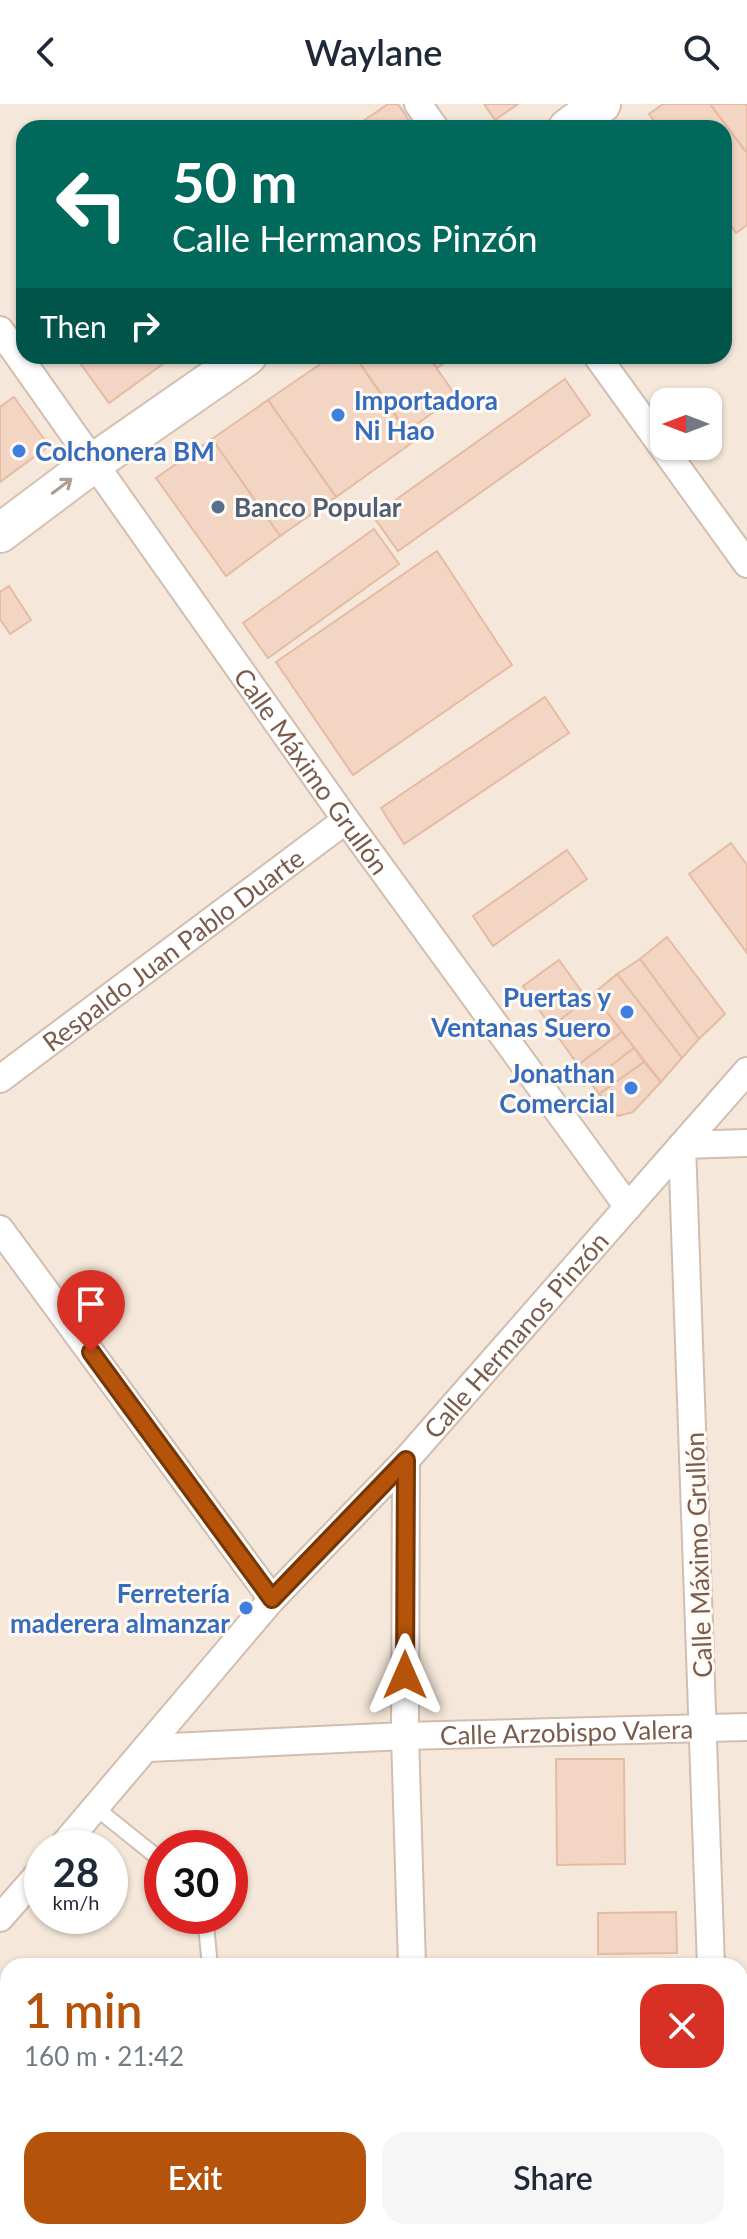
<!DOCTYPE html>
<html lang="en">
<head>
<meta charset="utf-8">
<style>
  :root { --surface:#fff; --page:#f6f6f7; --text:#1f2937; --muted:#747a83; --accent:#b45309 }
  body { margin:0; font-family:Lato,sans-serif; background:var(--page); color:var(--text); height:100vh; display:flex; flex-direction:column; font-size:30px; white-space:nowrap }
  * { box-sizing:border-box; margin:0 }
  p { font-size:26px; color:var(--muted) }
  .icon { flex:none; width:44px; height:44px; fill:none; stroke:currentColor; stroke-width:2; stroke-linecap:round; stroke-linejoin:round }
  .map { position:relative; flex:1; overflow:hidden }
  .side { position:absolute; left:0px; top:1854px; width:748px; height:282px; display:flex; flex-direction:column; background:var(--surface); border-radius:24px 24px 0 0; box-shadow:0 2px 6px #0004 }
  .side>* { flex:none }
  .hud { position:absolute; left:16px; top:16px; width:716px; height:244px; border-radius:24px; box-shadow:0 2px 6px #0004; background:#00695c; color:#fff; overflow:hidden }
  .needle { width:52px; rotate:270deg }
  .buttons { position:absolute; left:650px; top:284px; display:grid; gap:16px }
  .buttons a { display:grid; place-items:center; width:72px; height:72px; border-radius:16px; background:var(--surface); box-shadow:0 2px 6px #0004; font-size:40px }
  .speed { position:absolute; left:24px; top:1726px; display:flex; gap:16px; font-size:40px; font-weight:700; text-align:center }
  .speed>* { display:grid; place-content:center; width:104px; height:104px; border-radius:50%; background:var(--surface); box-shadow:0 2px 6px #0004; line-height:1 }
  .speed small { font-size:20px; font-weight:400 }
  .speed .limit { border:12px solid #d22; background:#fff; color:#111 }
  .pin { position:absolute; display:grid; place-items:center; width:68px; height:68px; color:#fff; margin:-82px -34px; border-radius:50% 50% 50% 0; rotate:-45deg; box-shadow:0 0 8px #0007 }
  .pin .icon { rotate:45deg }
  .me { position:absolute; width:88px; margin:-44px; rotate:0deg; stroke-linejoin:round; filter:drop-shadow(0 0 6px #0008) }
  .turn { display:flex; align-items:center; gap:28px; height:168px; padding:0 24px; font-size:36px }
  .turn .icon { width:104px; height:104px; stroke-width:2.5 }
  .turn b { display:block; font-size:56px; line-height:68px }
  .then { display:flex; align-items:center; height:76px; padding:0 24px; background:#0003; gap:16px; font-size:30px }
  .round { display:grid; place-items:center; flex:none; width:84px; height:84px; border-radius:24px; background:var(--page) }
  .summary { display:flex; align-items:center; justify-content:space-between; height:136px; padding:0 24px }
  h1 { font-size:48px; font-weight:600; line-height:60px; color:var(--accent) }
  .action { display:flex; gap:16px; margin-top:auto; padding:16px 24px }
  .action a { flex:1; height:92px; border-radius:24px; background:var(--accent); color:#fff; font-size:32px; font-weight:600; line-height:92px; text-align:center }
  .action a+a { background:var(--page); color:var(--text) }
  header { display:flex; justify-content:space-between; align-items:center; height:104px; padding:0 24px; background:var(--surface); font-size:36px; font-weight:600 }
  .map>svg:first-child { display:block }
  .residential { fill:#f5e8da; fill-rule:evenodd }
  .building { fill:#f3d5c3; stroke:#e6bba3; stroke-width:2 }
  .lines { fill:none; stroke-linecap:round; stroke-linejoin:round }
  .lane-casing { stroke:#d1beb0; stroke-width:18 }
  .street-casing { stroke:#d1beb0; stroke-width:30 }
  .secondary-casing { stroke:#d6c0b0; stroke-width:42 }
  .lane { stroke:#fff; stroke-width:14 }
  .street { stroke:#fff; stroke-width:26 }
  .secondary { stroke:#fff; stroke-width:38 }
  .oneway { stroke:#af9d94 }
  .route-casing { stroke:#753606; stroke-width:20 }
  .route { stroke:#b45309; stroke-width:14 }
  .shop-dot { fill:#3f7fe0; stroke:#fffaf3; stroke-width:3 }
  .service-dot { fill:#5c6f8a; stroke:#fffaf3; stroke-width:3 }
  .labels { text-anchor:middle; dominant-baseline:central; stroke-width:6; stroke-linejoin:round; paint-order:stroke }
  .shop-label { font-size:26px; font-weight:bold; fill:#366cbe; stroke:#fffaf3; text-anchor:end }
  .service-label { font-size:26px; font-weight:bold; fill:#4e5e75; stroke:#fffaf3; text-anchor:start }
  .street-label { font-size:26px; fill:#7a5c4d; stroke:#fffaf3 }
</style>
</head>
<body>
<header><svg class="icon" aria-label="back" viewBox="0 0 24 24"><path d="M15 5l-7 7 7 7"/></svg>Waylane<svg class="icon" aria-label="search" viewBox="0 0 24 24"><circle cx="10" cy="10" r="6"/><path d="M15 15l6 6"/></svg></header>
<div class="map">
<svg width="747" height="2135" viewBox="0 0 747 2135">
  <rect width="100%" height="100%" fill="#fdf6ec"/>
  <path class="residential" d="M0,0h747v2135h-747zM24,24h700v228h-700zM664,298h44v44h-44zM42,1744h68v68h-68zM162,1744h68v68h-68zM8,1862h732v266h-732z"/>
  <g class="building">
    <path d="M388,0h10l16,24h-61z"/>
    <path d="M484,0h34l-23,16z"/>
    <path d="M663,0h47l37,49v72l-11,8 -12,-17v-88h-65l-10,-14z"/>
    <path d="M710,0h37v49z"/>
    <path d="M75,252h99l-65,47z"/>
    <path d="M332,252h23l58,86 -77,55 -68,-97z"/>
    <path d="M355,252h73l28,40 -49,35z"/>
    <path d="M428,252h27l-18,12z"/>
    <path d="M565,275l25,36 -192,136 -25,-35z"/>
    <path d="M14,293l35,49 -49,36v-75z"/>
    <path d="M268,296l68,97 -56,39 -68,-97z"/>
    <path d="M212,335l68,97 -54,40 -70,-98z"/>
    <path d="M374,425l25,35 -131,94 -25,-35z"/>
    <path d="M437,447l75,114 -159,110 -77,-113z"/>
    <path d="M9,482l22,34 -21,14 -10,-15v-27z"/>
    <path d="M545,593l24,36 -165,111 -23,-36z"/>
    <path d="M731,739l16,22v88l-58,-79z"/>
    <path d="M567,746l20,29 -94,67 -20,-30z"/>
    <path d="M667,833l58,77 -26,25 -59,-80z"/>
    <path d="M640,855l59,80 -17,19 -65,-84z"/>
    <path d="M559,856l28,39 -36,28 -28,-41z"/>
    <path d="M617,870l65,84 -21,24 -68,-88z"/>
    <path d="M593,890l29,38 -44,33 -27,-38z"/>
    <path d="M622,928l12,16 -44,34 -12,-17z"/>
    <path d="M634,944l10,14 -45,32 -9,-12z"/>
    <path d="M644,958l17,20 -28,30 -15,4 -19,-22z"/>
    <path d="M556,1655h68l1,105 -68,1z"/>
    <path d="M676,1808l1,41 -79,1v-41z"/>
  </g>
  <g class="lines">
    <g class="lane-casing">
      <g id="lane">
        <path d="M96,1704l66,53"/>
        <path d="M205,1812l5,50"/>
      </g>
    </g>
    <g class="street-casing">
      <g id="street">
        <path d="M418,0l17,24"/>
        <path id="s1" d="M0,226l346,490 282,387"/>
        <path d="M597,252l150,208"/>
        <path id="s2" d="M0,975l346,-259"/>
        <path d="M0,1125l272,370"/>
        <path d="M406,1356l-1,276 7,230"/>
        <path id="s3" d="M149,1644l256,-12 342,-9"/>
        <path id="s4" d="M61,1744l211,-249 134,-139 341,-389"/>
        <path d="M0,1814l42,-48"/>
        <path d="M711,1862l-29,-821 65,-2"/>
        <path d="M0,1975l8,1"/>
        <path d="M740,2018h7"/>
        <path d="M421,2128v7"/>
        <path d="M720,2128l1,7"/>
      </g>
    </g>
    <g class="secondary-casing">
      <g id="secondary">
        <path d="M568,24l33,-24"/>
        <path d="M0,429l96,-72 151,-105"/>
      </g>
    </g>
    <use href="#lane" class="lane"/>
    <use href="#street" class="street"/>
    <use href="#secondary" class="secondary"/>
  </g>
  <defs><path id="oneway-shaft" d="M-6 0H5M1.5-3L5.5 0L1.5 3" fill="none" stroke-width="1.6" stroke-linecap="round" stroke-linejoin="round" transform="scale(2)"/></defs>
  <use class="oneway" href="#oneway-shaft" transform="translate(62 382) rotate(-37)"/>
  <g class="lines">
    <g class="route-casing">
      <path id="route" d="M91,1248l181,247 134,-139 -1,215"/>
    </g>
    <use href="#route" class="route"/>
  </g>
  <g class="shop-dot">
    <circle cx="338" cy="311" r="8"/>
    <circle cx="19" cy="347" r="8"/>
    <circle cx="627" cy="908" r="8"/>
    <circle cx="631" cy="984" r="8"/>
    <circle cx="246" cy="1504" r="8"/>
  </g>
  <circle class="service-dot" cx="218" cy="403" r="8"/>
  <g class="labels">
    <g class="shop-label">
      <text x="354" y="296" text-anchor="start">Importadora<tspan x="354" dy="30">Ni Hao</tspan></text>
      <text x="35" y="347" text-anchor="start">Colchonera BM</text>
      <text x="611" y="893">Puertas y<tspan x="611" dy="30">Ventanas Suero</tspan></text>
      <text x="615" y="969">Jonathan<tspan x="615" dy="30">Comercial</tspan></text>
      <text x="230" y="1489">Ferretería<tspan x="230" dy="30">maderera almanzar</tspan></text>
    </g>
    <g class="service-label">
      <text x="234" y="403">Banco Popular</text>
    </g>
    <g class="street-label">
      <text stroke="none"><textPath href="#s1" startOffset="540">Calle Máximo Grullón</textPath></text>
      <text stroke="none"><textPath href="#s2" startOffset="216">Respaldo Juan Pablo Duarte</textPath></text>
      <text stroke="none"><textPath href="#s4" startOffset="686">Calle Hermanos Pinzón</textPath></text>
      <text transform="translate(698 1451) rotate(-92)">Calle Máximo Grullón</text>
      <text stroke="none"><textPath href="#s3" startOffset="418">Calle Arzobispo Valera</textPath></text>
    </g>
  </g>
</svg>
<div class="buttons">
<a><svg class="needle" viewBox="-14 -14 28 28"><path d="M0-13l5 13h-10z" fill="#e53935"/><path d="M0 13l5-13h-10z" fill="#747a83"/></svg></a>
</div>
<div class="speed"><div>28<small>km/h</small></div><div class="limit">30</div></div>
<div class="pin" style="left:91px;top:1248px;background:#d93025"><svg class="icon" aria-label="arrive" viewBox="0 0 24 24"><path d="M6 21V4h12l-3 4 3 4H6"/></svg></div>
<svg class="me" style="left:405px;top:1571px" viewBox="-20 -20 40 40"><path d="M0-17L14 15 0 8-14 15z" fill="#b45309" stroke="#fff" stroke-width="4"/></svg>
<div class="hud">
<div class="turn"><svg class="icon" aria-label="left" viewBox="0 0 24 24"><path d="M17 20v-9H6M10 6l-5 5 5 5"/></svg><div><b>50 m</b>Calle Hermanos Pinzón</div></div>
<div class="then">Then<svg class="icon" aria-label="right" viewBox="0 0 24 24"><path d="M7 20v-9h11M14 6l5 5-5 5"/></svg></div>
</div>
<section class="side">
<div class="summary"><div><h1>1 min</h1><p>160 m · 21:42</p></div><a class="round" style="background:#d93025;color:#fff"><svg class="icon" aria-label="close" viewBox="0 0 24 24"><path d="M6 6l12 12M18 6L6 18"/></svg></a></div>
<div class="action"><a>Exit</a><a>Share</a></div>
</section>
</div>
</body>
</html>
